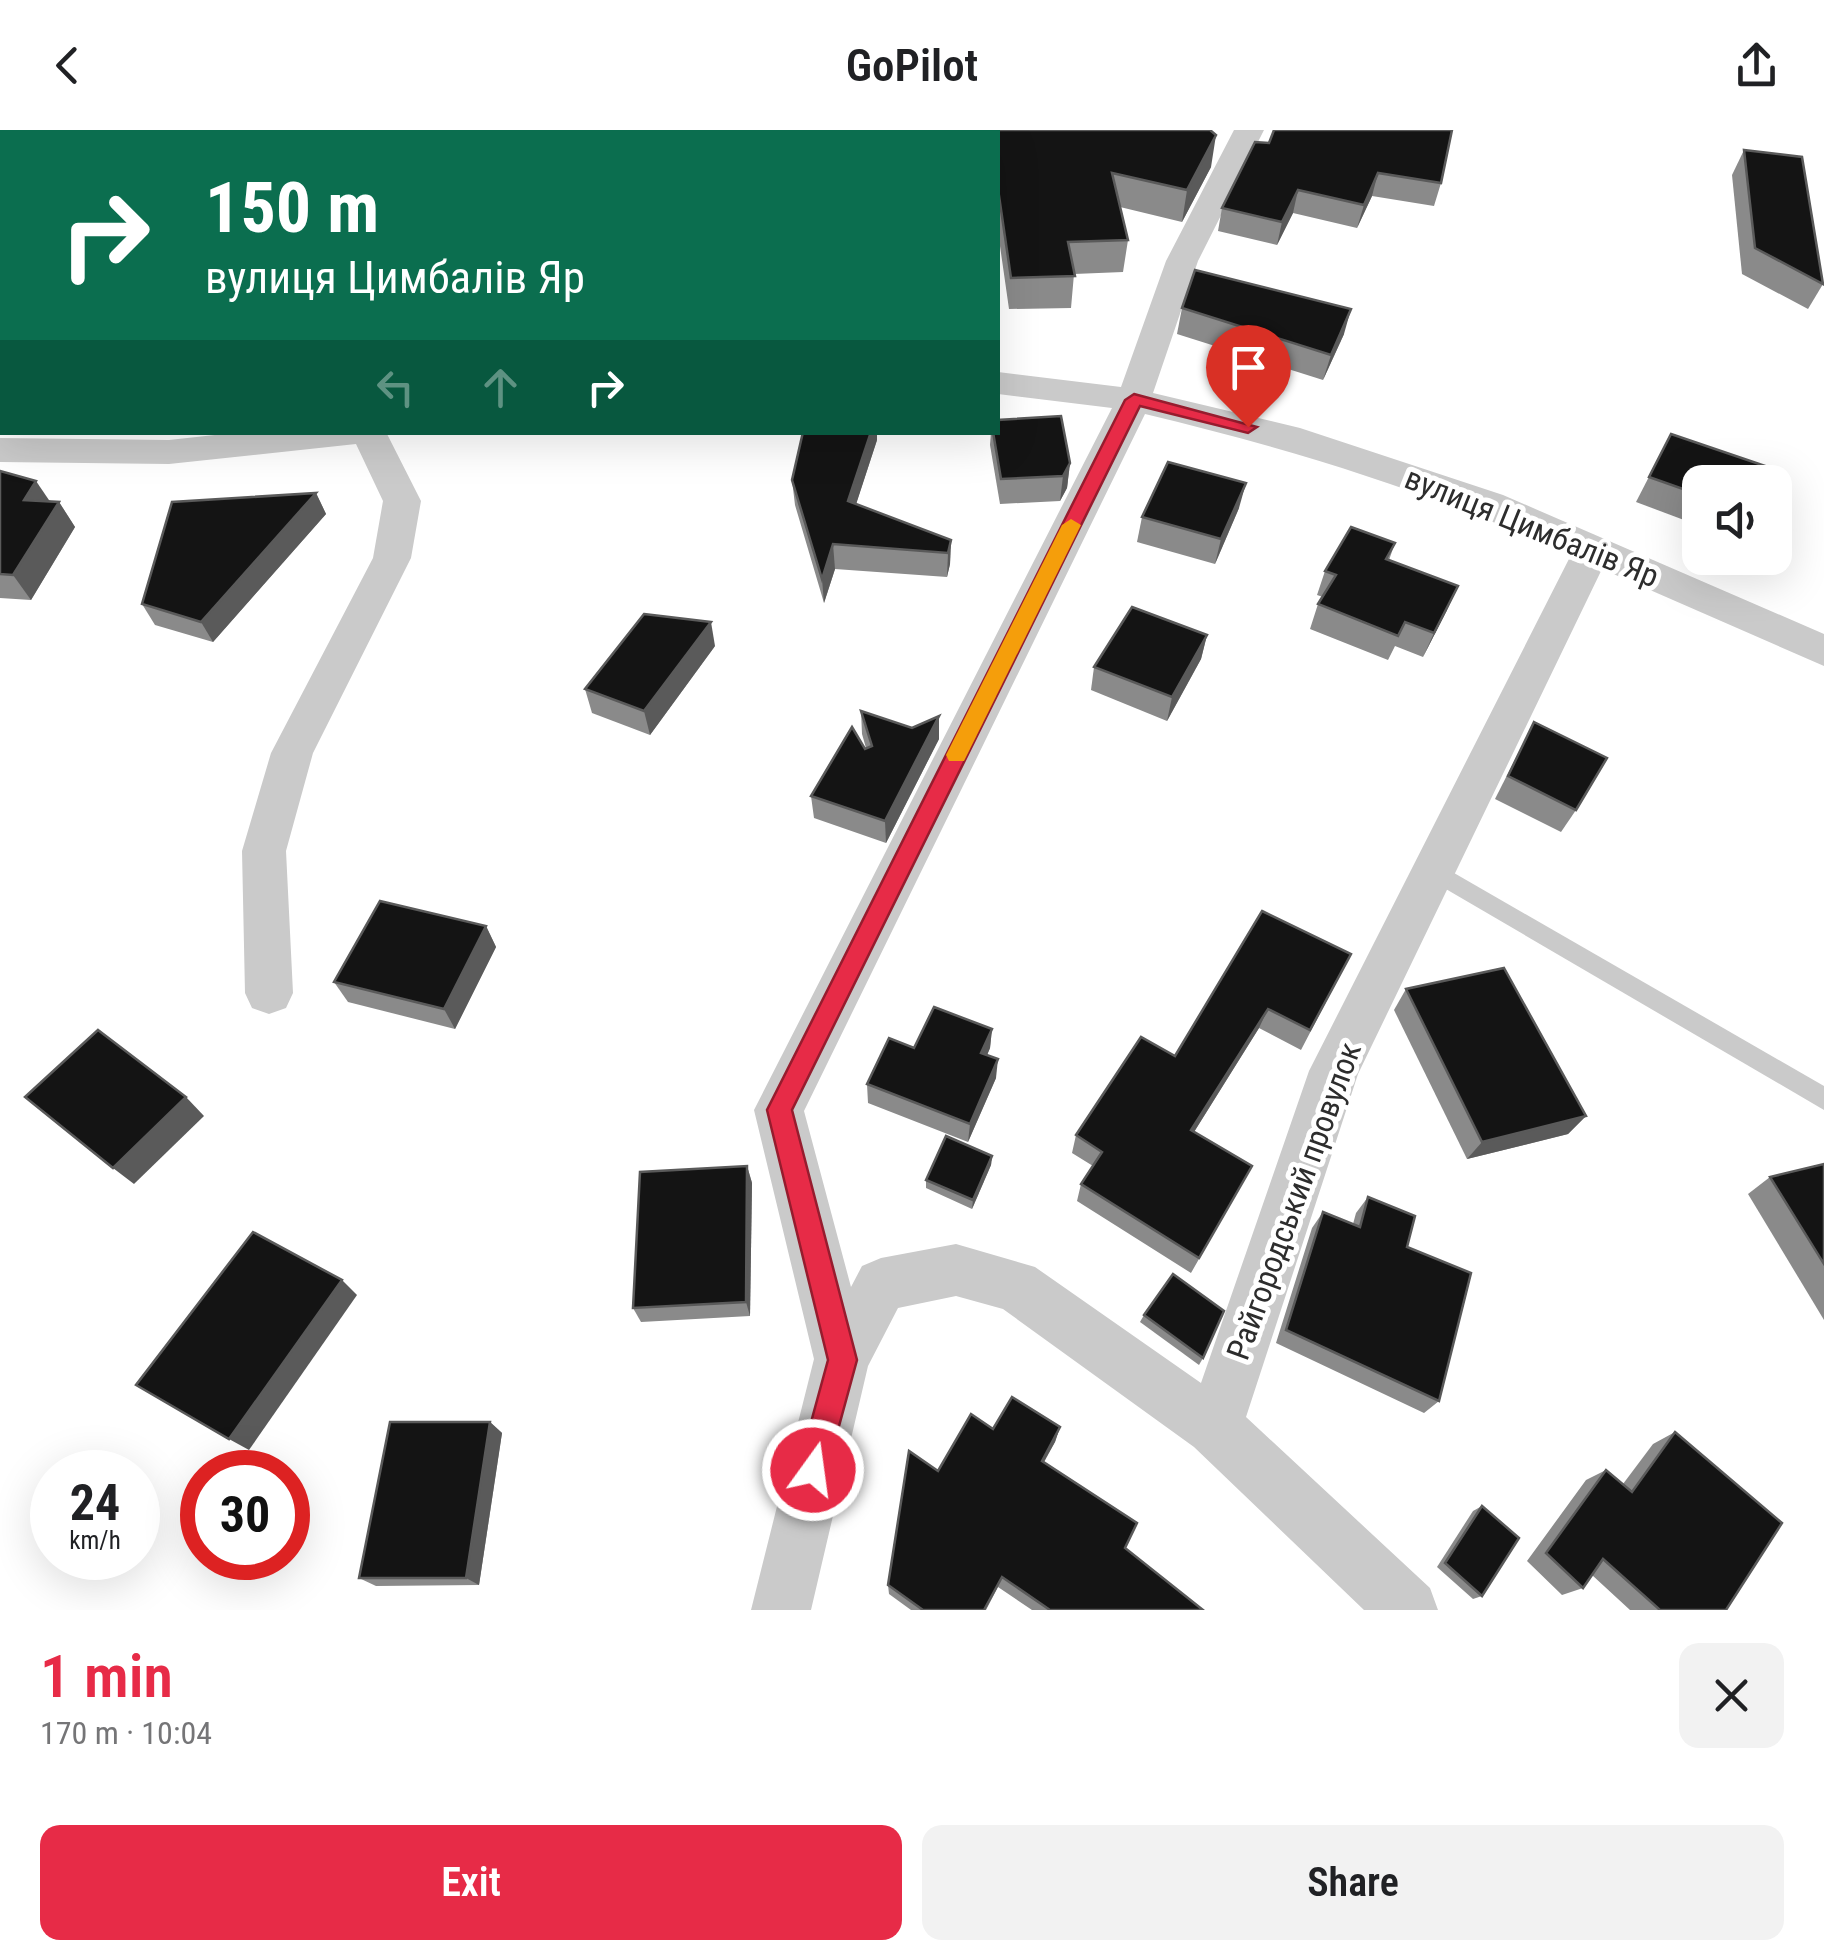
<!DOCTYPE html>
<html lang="en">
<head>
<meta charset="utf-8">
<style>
  :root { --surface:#fff; --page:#f2f2f2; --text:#202124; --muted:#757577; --accent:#e72b47 }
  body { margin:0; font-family:"Roboto Condensed",sans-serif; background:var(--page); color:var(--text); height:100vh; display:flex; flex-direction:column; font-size:38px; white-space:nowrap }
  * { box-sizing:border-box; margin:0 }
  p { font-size:32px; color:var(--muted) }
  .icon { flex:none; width:55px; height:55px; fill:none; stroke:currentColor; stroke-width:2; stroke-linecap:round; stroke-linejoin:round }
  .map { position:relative; height:1480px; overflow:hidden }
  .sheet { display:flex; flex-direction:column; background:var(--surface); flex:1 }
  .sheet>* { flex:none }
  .banner { position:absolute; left:0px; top:0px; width:1000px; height:305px; box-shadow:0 10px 40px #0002; background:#0b6e4f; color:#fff; overflow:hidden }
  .fabs { position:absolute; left:1682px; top:335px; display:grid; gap:20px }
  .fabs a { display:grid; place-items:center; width:110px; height:110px; border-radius:20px; background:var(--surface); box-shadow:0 10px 40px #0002; font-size:50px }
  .speed { position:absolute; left:30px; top:1320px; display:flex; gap:20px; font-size:50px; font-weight:700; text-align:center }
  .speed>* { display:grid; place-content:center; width:130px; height:130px; border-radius:50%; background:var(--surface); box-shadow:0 10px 40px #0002; line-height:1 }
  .speed small { font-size:25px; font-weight:400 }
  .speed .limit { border:15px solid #d22; background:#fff; color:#111 }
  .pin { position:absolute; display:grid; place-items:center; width:85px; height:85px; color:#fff; margin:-102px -42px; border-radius:50% 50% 50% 0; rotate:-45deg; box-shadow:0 0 10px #0007 }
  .pin .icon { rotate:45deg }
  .me { position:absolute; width:110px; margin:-55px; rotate:14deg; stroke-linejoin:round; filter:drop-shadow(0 0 8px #0008) }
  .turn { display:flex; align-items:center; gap:35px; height:210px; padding:0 40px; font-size:45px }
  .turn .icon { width:130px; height:130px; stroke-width:2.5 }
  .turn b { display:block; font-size:70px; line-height:85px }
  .lanes { display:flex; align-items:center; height:95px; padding:0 40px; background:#0003; justify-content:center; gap:50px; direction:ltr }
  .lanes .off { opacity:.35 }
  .round { display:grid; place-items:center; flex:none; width:105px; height:105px; border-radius:20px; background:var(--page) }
  .headline { display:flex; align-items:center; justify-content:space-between; height:170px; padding:0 40px }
  h1 { font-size:60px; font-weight:600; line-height:75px; color:var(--accent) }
  .primary-button { display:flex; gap:20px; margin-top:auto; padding:20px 40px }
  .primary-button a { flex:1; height:115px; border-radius:20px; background:var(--accent); color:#fff; font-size:40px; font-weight:600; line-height:115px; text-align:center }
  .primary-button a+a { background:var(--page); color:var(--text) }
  header { display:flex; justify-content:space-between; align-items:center; height:130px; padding:0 40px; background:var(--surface); font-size:45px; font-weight:600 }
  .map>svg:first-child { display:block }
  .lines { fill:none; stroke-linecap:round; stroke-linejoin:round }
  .service { fill:#cacaca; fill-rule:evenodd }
  .minor { fill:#cacaca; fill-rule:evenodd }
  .wall { fill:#8a8a8a }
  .shaded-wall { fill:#5a5a5a }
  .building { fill:#141414; stroke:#5a5a5a; stroke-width:2.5 }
  .route { fill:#e72b47; stroke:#961c2e; stroke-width:2.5 }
  .slow { fill:#f59e0b }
  .labels { text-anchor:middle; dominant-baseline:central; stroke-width:10; stroke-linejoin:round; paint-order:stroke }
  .street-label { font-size:32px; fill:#2d2d2d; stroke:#fff }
</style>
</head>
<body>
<header><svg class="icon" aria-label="back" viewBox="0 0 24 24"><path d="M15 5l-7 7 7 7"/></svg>GoPilot<svg class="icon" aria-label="share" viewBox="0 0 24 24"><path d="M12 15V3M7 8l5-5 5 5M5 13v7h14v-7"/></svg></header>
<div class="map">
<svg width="1824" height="1480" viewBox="0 0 1824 1480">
  <rect width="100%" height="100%" fill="#fff"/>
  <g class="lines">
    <g class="service">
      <rect x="0" y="20" width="2" height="9"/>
      <path d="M1435,732l389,224v24l-397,-232 -3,-7 3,-7z"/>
    </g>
    <g class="minor">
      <path d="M1234,0h30l-66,131 -45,132 147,35 203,67 321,139v32l-222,-97 -244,505 -112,343 184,171 8,22h-74l-170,-163 -191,-138 -47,-13 -58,12 -30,58 -57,244h-60l63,-251 -60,-249 358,-702 -114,-14v-22l123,15 45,-126zM1145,284c147,35 288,79 426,141l-262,516 -108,312 -166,-116 -79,-23 -75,14 -19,8 -11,21 -47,-176z"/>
      <path d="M242,302h144l35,69 -10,57 -98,195 -27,98 7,142 -7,15 -17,6 -17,-6 -7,-15 -3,-142 29,-98 102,-195 10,-57 -27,-57 -187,20 -169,-2v-24l169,2z"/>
    </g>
  </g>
  <g class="wall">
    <path d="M998,2l213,35 -29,55 -62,-15 8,33 -5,32 -49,2 -3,34 -62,1 -11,-77z"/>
    <path d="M1255,12l186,41 -7,23 -62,-10 -15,32 -64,-15 -16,32 -59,-14 4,-23z"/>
    <path d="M1744,20l79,134 -15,25 -66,-35 -10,-99z"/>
    <path d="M1182,178l162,26 -21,46 -146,-46z"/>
    <path d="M991,302l79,31 -3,25 -7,13 -60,3 -10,-59z"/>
    <path d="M1671,304l29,48v44l-64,-24z"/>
    <path d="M877,310l-21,64 95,36 -1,24 -3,13 -112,-8 -11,34 -29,-98 -3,-25z"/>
    <path d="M0,341l50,31h9l16,25 -44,73 -31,-2z"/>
    <path d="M316,363l10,21 -113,128 -58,-17 -13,-21z"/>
    <path d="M1239,378l-24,56 -78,-22 5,-25z"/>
    <path d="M1395,413l-6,17 58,50 -24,47 -28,-11 -7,14 -78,-31 8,-25 5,-7 -6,-2 8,-24z"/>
    <path d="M1207,505l-6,24 -34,62 -76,-31 3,-23z"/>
    <path d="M715,516l-65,89 -58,-22 -7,-24z"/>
    <path d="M861,581l51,17 27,-12v23l-53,104 -72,-25 -3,-22 55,-48 -4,-14z"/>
    <path d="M1534,592l42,88 -15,22 -66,-33z"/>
    <path d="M486,796l10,21 -41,82 -107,-27 -14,-20z"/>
    <path d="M1351,824l-50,96 -42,-22 -65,104 58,34 -61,107 -114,-72 4,-17 12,-18 -21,-13 4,-18 99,-79z"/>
    <path d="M1406,859l180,127 -18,18 -101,25 -73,-149z"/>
    <path d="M992,899l-2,19 -3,7 9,23 -28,64 -100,-39 -1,-19 47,-36z"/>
    <path d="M992,1026l-1,9 -19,44 -46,-21v-8z"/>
    <path d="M1824,1034v156l-76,-126 22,-17z"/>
    <path d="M747,1036l5,17 -2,133 -109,6 -8,-14z"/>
    <path d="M1368,1067l39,50 32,154 -15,12 -148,-70 36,-115 11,-16 30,12 3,-11z"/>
    <path d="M1144,1185l59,43 -4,7 -59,-43z"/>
    <path d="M490,1292l12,11 -23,152 -103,1 -17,-8z"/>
    <path d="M1060,1297l-5,15 -12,20 82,86 78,62h-171l-34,-23 -12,23h-75l-22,-16 -1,-9 50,-114 55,-42z"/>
    <path d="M1675,1302l51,178h-96l-38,-35 -9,13 -21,7 -35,-34 59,-81 20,-10 17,14 30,-40z"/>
    <path d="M1482,1376v90l-9,3 -36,-32 36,-56z"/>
  </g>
  <g class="shaded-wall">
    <path d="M1216,5l-5,32 -29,55 5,-32z"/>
    <path d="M1378,43l-6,23 -15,32 7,-23z"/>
    <path d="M1298,60l-5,23 -16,32 5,-23z"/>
    <path d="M1351,179l-7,25 -21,46 8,-25z"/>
    <path d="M871,302h6v8l-28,86 -1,-25z"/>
    <path d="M1070,333l-3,25 -7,13 3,-25z"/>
    <path d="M36,351l17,25 -29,-6z"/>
    <path d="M1246,353l-7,25 -24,56 6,-25z"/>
    <path d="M316,363l10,21 -113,128 -12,-20z"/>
    <path d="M59,372l16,25 -44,73 -18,-25z"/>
    <path d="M951,410l-1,24 -3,13 1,-24z"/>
    <path d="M833,414l2,25 -11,34 -2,-24z"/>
    <path d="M1458,456l-11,24 -24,47 11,-24z"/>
    <path d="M711,492l4,24 -65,89 -6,-24z"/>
    <path d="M1207,505l-6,24 -34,62 5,-24z"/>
    <path d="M939,586v23l-53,104 -1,-22z"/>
    <path d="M486,796l10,21 -41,82 -11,-20z"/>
    <path d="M1268,879l-9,19 -75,120 7,-18z"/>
    <path d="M992,899l-2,19 -10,24 1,-19z"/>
    <path d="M998,929l-2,19 -28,64 2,-18z"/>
    <path d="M186,967l18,19 -70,68 -21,-16z"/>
    <path d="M1586,986l-18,18 -101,25 15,-17z"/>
    <path d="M992,1026l-1,9 -19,44 1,-9z"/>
    <path d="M747,1036l5,17 -2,133 -4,-14z"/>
    <path d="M342,1150l15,15 -108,155 -20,-11z"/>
    <path d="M490,1292l12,11 -23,152 -13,-7z"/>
    <path d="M1060,1297l-5,15 -18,33 5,-14z"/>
  </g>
  <g class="building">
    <path d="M900,0h310l6,5 -29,55 -75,-17 16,67 -60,2 7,34 -64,2 -13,-89v-57h-107z"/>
    <path d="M1274,0h178l-11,53 -63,-10 -14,32 -66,-15 -16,32 -60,-14 33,-66 14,1z"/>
    <path d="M1744,20l58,7 21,127 -68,-36z"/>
    <path d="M1195,140l156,39 -20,46 -149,-47z"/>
    <path d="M1061,286l9,47 -7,13 -62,3 -8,-47h5v-12z"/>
    <path d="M803,302h68l-23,69 103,39 -3,13 -115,-9 -11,35 -30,-99z"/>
    <path d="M1671,304l103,35 -6,13h-68v13l-51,-18z"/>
    <path d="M1168,332l78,21 -25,56 -79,-22z"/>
    <path d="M0,341l36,10 -12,19 35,2 -46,73 -13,-1z"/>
    <path d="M316,363l-115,129 -59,-18 30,-102z"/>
    <path d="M1351,397l44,16 -9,16 72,27 -24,47 -29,-11 -7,14 -80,-32 18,-29 -11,-4z"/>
    <path d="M1132,477l75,28 -35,62 -78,-30z"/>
    <path d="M644,484l67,8 -67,89 -59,-22z"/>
    <path d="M861,581l51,17 27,-12 -54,105 -74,-25 41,-69 13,22 7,-3z"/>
    <path d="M1534,592l73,36 -31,52 -68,-34z"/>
    <path d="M380,771l106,25 -42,83 -110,-27z"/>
    <path d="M1262,781l89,43 -41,76 -42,-21 -77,121 61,36 -53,92 -118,-74 21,-32 -26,-17 65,-98 34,19z"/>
    <path d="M1504,838l82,148 -104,26 -76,-153z"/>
    <path d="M934,877l58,22 -11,24 17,6 -28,65 -103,-40 22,-46 25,10z"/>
    <path d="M98,900l88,67 -73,71 -88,-71z"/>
    <path d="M946,1006l46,20 -19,44 -47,-20z"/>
    <path d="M1824,1034v100l-54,-87z"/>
    <path d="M747,1036l-1,136 -113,6 7,-136z"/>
    <path d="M1368,1067l47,19 -8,31 64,26 -32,128 -153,-71 37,-118 37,15z"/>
    <path d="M253,1102l89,48 -113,159 -93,-54z"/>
    <path d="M1173,1144l51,37 -21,47 -59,-43z"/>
    <path d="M1012,1267l48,30 -18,34 95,62 -12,25 78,62h-153l-48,-33 -18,33h-61l-35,-25 21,-134 29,20 33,-57 22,15z"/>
    <path d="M390,1292h100l-24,156h-107z"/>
    <path d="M1675,1302l107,91 -56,87h-66l-57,-51 -20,29 -37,-35 60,-83 26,22z"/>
    <path d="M1482,1376l37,32 -37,58 -37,-33z"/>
  </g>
  <path class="route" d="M1134,264l123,33 -9,6 -108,-27 -348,704 65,250 -30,110 -4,11 -10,4 -11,-4 -4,-11 30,-110 -61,-250 358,-710z"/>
  <path class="slow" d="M1071,389l10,6 -114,230 -3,6h-15l-3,-6 116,-230z"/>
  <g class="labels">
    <g class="street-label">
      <text transform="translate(1532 397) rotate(22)">вулиця Цимбалів Яр</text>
      <text transform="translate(1294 1071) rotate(-70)">Райгородський провулок</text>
    </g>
  </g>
</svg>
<div class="fabs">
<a><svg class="icon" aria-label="sound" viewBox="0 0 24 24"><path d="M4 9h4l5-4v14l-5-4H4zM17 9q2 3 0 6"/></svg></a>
</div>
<div class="speed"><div>24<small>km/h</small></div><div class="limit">30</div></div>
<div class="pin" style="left:1248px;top:297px;background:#d93025"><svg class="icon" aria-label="arrive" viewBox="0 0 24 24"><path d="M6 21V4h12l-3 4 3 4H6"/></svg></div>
<svg class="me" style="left:813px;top:1340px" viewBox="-20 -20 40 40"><circle r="17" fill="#e72b47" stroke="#fff" stroke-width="3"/><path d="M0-11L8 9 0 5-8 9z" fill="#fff"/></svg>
<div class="banner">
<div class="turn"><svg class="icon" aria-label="right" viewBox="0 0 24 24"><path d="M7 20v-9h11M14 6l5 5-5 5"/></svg><div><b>150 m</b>вулиця Цимбалів Яр</div></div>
<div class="lanes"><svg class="icon off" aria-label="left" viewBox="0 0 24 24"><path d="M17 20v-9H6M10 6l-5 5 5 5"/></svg><svg class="icon off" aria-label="ahead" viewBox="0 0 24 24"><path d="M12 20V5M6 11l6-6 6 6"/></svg><svg class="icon" aria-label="right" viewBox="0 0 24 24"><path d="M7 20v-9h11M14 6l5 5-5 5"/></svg></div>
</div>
</div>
<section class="sheet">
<div class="headline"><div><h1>1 min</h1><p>170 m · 10:04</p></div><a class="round"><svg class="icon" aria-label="close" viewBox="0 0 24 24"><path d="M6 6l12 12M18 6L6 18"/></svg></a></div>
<div class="primary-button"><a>Exit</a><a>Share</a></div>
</section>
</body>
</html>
